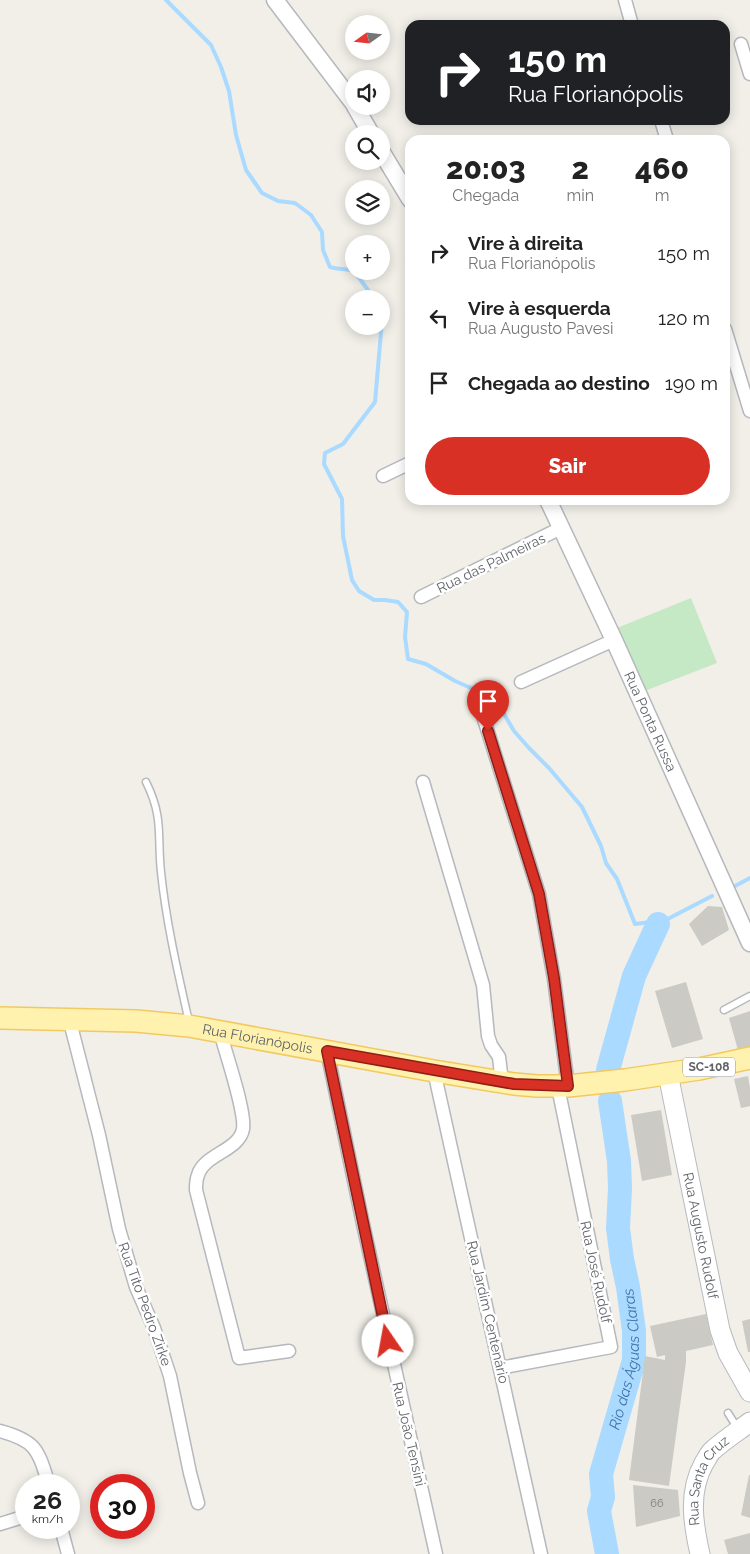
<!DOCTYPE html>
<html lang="pt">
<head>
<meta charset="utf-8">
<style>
  :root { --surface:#fff; --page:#f6f6f6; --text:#222; --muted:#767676; --accent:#d93025 }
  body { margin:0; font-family:Raleway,sans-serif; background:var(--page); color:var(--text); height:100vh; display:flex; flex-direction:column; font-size:19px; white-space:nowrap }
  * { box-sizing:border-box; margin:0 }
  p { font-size:16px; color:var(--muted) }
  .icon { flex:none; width:28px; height:28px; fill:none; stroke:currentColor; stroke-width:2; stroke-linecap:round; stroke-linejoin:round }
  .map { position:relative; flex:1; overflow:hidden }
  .drawer { position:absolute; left:405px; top:135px; width:325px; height:370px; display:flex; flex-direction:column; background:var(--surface); border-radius:15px; box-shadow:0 2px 12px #0003 }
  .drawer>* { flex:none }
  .hud { position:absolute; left:405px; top:20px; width:325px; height:105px; border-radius:15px; box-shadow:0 2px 12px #0003; background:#202124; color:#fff; overflow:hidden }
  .needle { width:32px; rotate:255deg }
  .tools { position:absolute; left:345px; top:15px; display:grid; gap:10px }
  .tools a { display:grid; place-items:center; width:45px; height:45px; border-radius:50%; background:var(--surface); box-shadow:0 2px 12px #0003; font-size:25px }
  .speed { position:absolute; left:15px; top:1474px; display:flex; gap:10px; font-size:25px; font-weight:700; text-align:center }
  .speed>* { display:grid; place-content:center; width:65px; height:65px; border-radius:50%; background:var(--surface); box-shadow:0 2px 12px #0003; line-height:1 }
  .speed small { font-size:12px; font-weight:400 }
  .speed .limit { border:8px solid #d22; background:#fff; color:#111 }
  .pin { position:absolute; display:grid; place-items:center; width:42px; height:42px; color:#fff; margin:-51px -21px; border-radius:50% 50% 50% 0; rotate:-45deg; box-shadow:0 0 5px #0007 }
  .pin .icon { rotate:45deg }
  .me { position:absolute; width:55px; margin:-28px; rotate:348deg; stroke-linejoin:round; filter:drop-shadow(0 0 4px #0008) }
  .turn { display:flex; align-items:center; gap:18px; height:105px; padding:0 20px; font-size:22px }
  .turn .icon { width:65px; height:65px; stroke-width:2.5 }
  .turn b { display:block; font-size:35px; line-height:42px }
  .eta { display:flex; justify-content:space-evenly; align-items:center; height:85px; text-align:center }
  .eta b { font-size:30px; font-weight:800; line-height:35px }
  .action { display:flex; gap:10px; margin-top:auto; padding:10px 20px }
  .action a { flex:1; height:58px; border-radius:30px; background:var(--accent); color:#fff; font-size:20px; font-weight:800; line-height:58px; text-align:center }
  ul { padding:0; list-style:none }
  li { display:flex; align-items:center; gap:15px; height:65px; padding:0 20px }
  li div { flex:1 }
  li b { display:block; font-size:19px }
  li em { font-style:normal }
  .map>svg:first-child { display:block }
  .green { fill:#c5e8c5 }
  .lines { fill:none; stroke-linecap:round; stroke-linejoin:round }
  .stream { stroke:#aadaff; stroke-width:4 }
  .river { stroke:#aadaff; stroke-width:24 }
  .building { fill:#cccac5 }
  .service-casing { stroke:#b5b8bc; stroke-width:9 }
  .minor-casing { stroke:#b5b8bc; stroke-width:15 }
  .tertiary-casing { stroke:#b5b8bc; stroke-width:19 }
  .secondary-casing { stroke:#b6babf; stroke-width:21 }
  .primary-casing { stroke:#f2c960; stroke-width:24 }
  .service { stroke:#fff; stroke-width:6 }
  .minor { stroke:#fff; stroke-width:12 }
  .tertiary { stroke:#fff; stroke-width:16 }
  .secondary { stroke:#fff; stroke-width:19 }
  .primary { stroke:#fff2af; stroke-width:21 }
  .route-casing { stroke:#8d1f18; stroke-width:12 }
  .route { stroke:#d93025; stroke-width:9 }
  .labels { text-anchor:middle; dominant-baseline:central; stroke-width:5; stroke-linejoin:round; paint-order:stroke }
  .number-label { font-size:11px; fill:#7a7d7f }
  .shield { fill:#fff; stroke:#8f9295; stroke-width:1 }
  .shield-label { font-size:12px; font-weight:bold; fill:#5f6368 }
  .street-label { font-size:14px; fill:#5f6368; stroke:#fff }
  .water-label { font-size:15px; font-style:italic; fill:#4174aa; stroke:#fff }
</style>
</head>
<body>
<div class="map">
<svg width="750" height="1554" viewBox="0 0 750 1554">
  <rect width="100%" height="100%" fill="#f1efe8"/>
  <path class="green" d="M691,598l26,65 -75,29 -25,-64z"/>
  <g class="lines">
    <g class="stream">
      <path d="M166,0l45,45 10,22 8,24 7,44 10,35 16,23 16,8 17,2 16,12 11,17 1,18 7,17c9,3 15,1 24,4"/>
      <path d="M354,271l14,19 4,9"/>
      <path d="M381,319l1,2 -7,81 -32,42 -18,9 -1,11 18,35 1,37 9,44 7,11 15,9h11l13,2 9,10 -2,25 3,22 18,5 29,17 16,7 22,14 11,12 10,17 15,17 20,20 33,39 19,39 5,17 11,16 18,45 16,-2 7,2 54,-28"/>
      <path d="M735,886l15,-8"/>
    </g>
    <g class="river">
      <path d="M608,1070l26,-94 24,-52"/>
      <path id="s1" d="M607,1554l-8,-43 4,-14 -2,-23 33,-114v-29l-6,-44 -6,-28 -4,-31 2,-40 -1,-27 -9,-60"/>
    </g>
  </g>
  <g class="building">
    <path d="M708,906l14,1 7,23 -27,16 -13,-22z"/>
    <path d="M686,982l17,57 -31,9 -17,-57z"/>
    <path d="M750,1011v41l-11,2 -10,-36z"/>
    <path d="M748,1076l2,11v19l-9,2 -7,-29z"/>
    <path d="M661,1110l11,65 -30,6 -11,-66z"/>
    <path d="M706,1314l7,31 -27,6v11l-17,124 -40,-6 16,-124 20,4v-5l-8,2 -7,-31z"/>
    <path d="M750,1319v33h-2l-6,-31z"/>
    <path d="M749,1475h1v43l-9,-3z"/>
    <path d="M633,1485l45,5 2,26 -44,11z"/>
    <path d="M750,1533v21h-22l-4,-14z"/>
  </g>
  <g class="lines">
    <g class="service-casing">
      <g id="service">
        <path d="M146,782c18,36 11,54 15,90 5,50 17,101 28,150"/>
        <path d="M724,1010l26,-14"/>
        <path d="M728,1413l10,16"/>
      </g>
    </g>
    <g class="minor-casing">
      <g id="minor">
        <path d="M625,0l7,25"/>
        <path d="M741,44l9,30"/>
        <path d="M661,120l6,20"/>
        <path d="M725,329l25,82"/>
        <path d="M383,476l27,-13"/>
        <path d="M421,597l140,-69"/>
        <path d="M521,682l93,-42"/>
        <path d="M482,713l57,181 15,85 14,107"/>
        <path d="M423,782l60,203 5,51 3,9 8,12 3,25"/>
        <path d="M69,1018l30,117 20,94 17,58 18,41 16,48 20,97 8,30"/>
        <path d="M220,1031c5,21 26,80 23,98 -4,22 -39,25 -45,46 -2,5 -2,10 -2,15l43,168 50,-7"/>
        <path d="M327,1051l36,173 73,330"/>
        <path d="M434,1071l107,483"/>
        <path d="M500,1368l111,-21 -53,-260"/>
        <path d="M0,1431c37,10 38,19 49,54"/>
        <path d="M0,1524l26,-8"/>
        <path d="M61,1528l7,26"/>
      </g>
    </g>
    <g class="tertiary-casing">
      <g id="tertiary">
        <path d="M275,0l79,104"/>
        <path d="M355,106l16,28"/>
        <path d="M381,151l29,48"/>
        <path id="s2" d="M548,500l66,140 136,303"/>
      </g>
    </g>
    <g class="secondary-casing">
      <g id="secondary">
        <path id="s3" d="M668,1074l52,256 8,23 22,39"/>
        <path id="s4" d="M700,1554c-7,-31 -12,-62 4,-91 3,-4 5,-10 9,-13 11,-10 25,-19 37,-28"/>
      </g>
    </g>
    <g class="primary-casing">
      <g id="primary">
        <path id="s5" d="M0,1018l136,3 53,5 245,45 80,13 23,2h31l57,-6 74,-11 51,-11"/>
      </g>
    </g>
    <use href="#service" class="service"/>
    <use href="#minor" class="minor"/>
    <use href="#tertiary" class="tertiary"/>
    <use href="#secondary" class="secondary"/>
    <use href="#primary" class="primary"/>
  </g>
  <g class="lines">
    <g class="route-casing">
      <path id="route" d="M388,1341l-61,-290 187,33 54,2 -14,-108 -15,-84 -51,-163"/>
    </g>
    <use href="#route" class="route"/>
  </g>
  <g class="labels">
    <g class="number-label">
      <text x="657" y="1503">66</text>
    </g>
    <rect class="shield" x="683" y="1057.5" width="52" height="19" rx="4"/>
    <g class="shield-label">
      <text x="709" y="1067">SC-108</text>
    </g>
    <g class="street-label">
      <text transform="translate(491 563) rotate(-26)">Rua das Palmeiras</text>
      <text stroke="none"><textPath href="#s2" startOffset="244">Rua Ponta Russa</textPath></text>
      <text stroke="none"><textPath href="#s5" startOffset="259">Rua Florianópolis</textPath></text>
      <text stroke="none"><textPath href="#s3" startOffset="165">Rua Augusto Rudolf</textPath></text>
      <text transform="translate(596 1272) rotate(78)">Rua José Rudolf</text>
      <text transform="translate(145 1304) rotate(70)">Rua Tito Pedro Zirke</text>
      <text transform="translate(488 1312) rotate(77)">Rua Jardim Centenário</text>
      <text transform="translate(409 1434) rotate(77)">Rua João Tensini</text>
      <text stroke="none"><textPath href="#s4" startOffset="78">Rua Santa Cruz</textPath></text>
    </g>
    <g class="water-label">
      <text stroke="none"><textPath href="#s1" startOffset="200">Rio das Águas Claras</textPath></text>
    </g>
  </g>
</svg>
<div class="tools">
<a><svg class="needle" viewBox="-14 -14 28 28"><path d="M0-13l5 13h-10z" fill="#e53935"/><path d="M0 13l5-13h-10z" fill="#767676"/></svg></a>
<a><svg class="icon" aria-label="sound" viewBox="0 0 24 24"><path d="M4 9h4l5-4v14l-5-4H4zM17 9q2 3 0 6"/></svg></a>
<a><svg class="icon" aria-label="search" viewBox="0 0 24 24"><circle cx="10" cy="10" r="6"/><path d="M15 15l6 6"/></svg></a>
<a><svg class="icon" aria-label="layers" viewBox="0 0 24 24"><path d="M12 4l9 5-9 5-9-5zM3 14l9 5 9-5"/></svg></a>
<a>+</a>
<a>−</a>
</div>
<div class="speed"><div>26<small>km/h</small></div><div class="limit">30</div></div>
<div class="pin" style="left:488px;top:731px;background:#d93025"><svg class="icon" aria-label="arrive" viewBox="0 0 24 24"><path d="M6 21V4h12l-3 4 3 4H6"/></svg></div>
<svg class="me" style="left:388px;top:1341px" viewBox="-20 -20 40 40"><circle r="19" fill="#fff"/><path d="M0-13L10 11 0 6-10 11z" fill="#d93025"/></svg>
<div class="hud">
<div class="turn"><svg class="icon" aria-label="right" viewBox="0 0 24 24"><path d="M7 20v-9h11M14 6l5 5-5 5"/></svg><div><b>150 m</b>Rua Florianópolis</div></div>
</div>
<section class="drawer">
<div class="eta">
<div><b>20:03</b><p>Chegada</p></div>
<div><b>2</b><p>min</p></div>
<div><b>460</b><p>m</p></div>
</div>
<ul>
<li><svg class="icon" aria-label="right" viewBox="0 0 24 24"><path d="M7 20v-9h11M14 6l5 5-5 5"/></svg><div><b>Vire à direita</b><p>Rua Florianópolis</p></div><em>150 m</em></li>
<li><svg class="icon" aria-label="left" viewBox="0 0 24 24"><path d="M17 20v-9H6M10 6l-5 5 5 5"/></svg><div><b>Vire à esquerda</b><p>Rua Augusto Pavesi</p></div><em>120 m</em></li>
<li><svg class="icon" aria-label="arrive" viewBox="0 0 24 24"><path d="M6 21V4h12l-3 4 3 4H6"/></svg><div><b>Chegada ao destino</b></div><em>190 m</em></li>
</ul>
<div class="action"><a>Sair</a></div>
</section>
</div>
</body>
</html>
